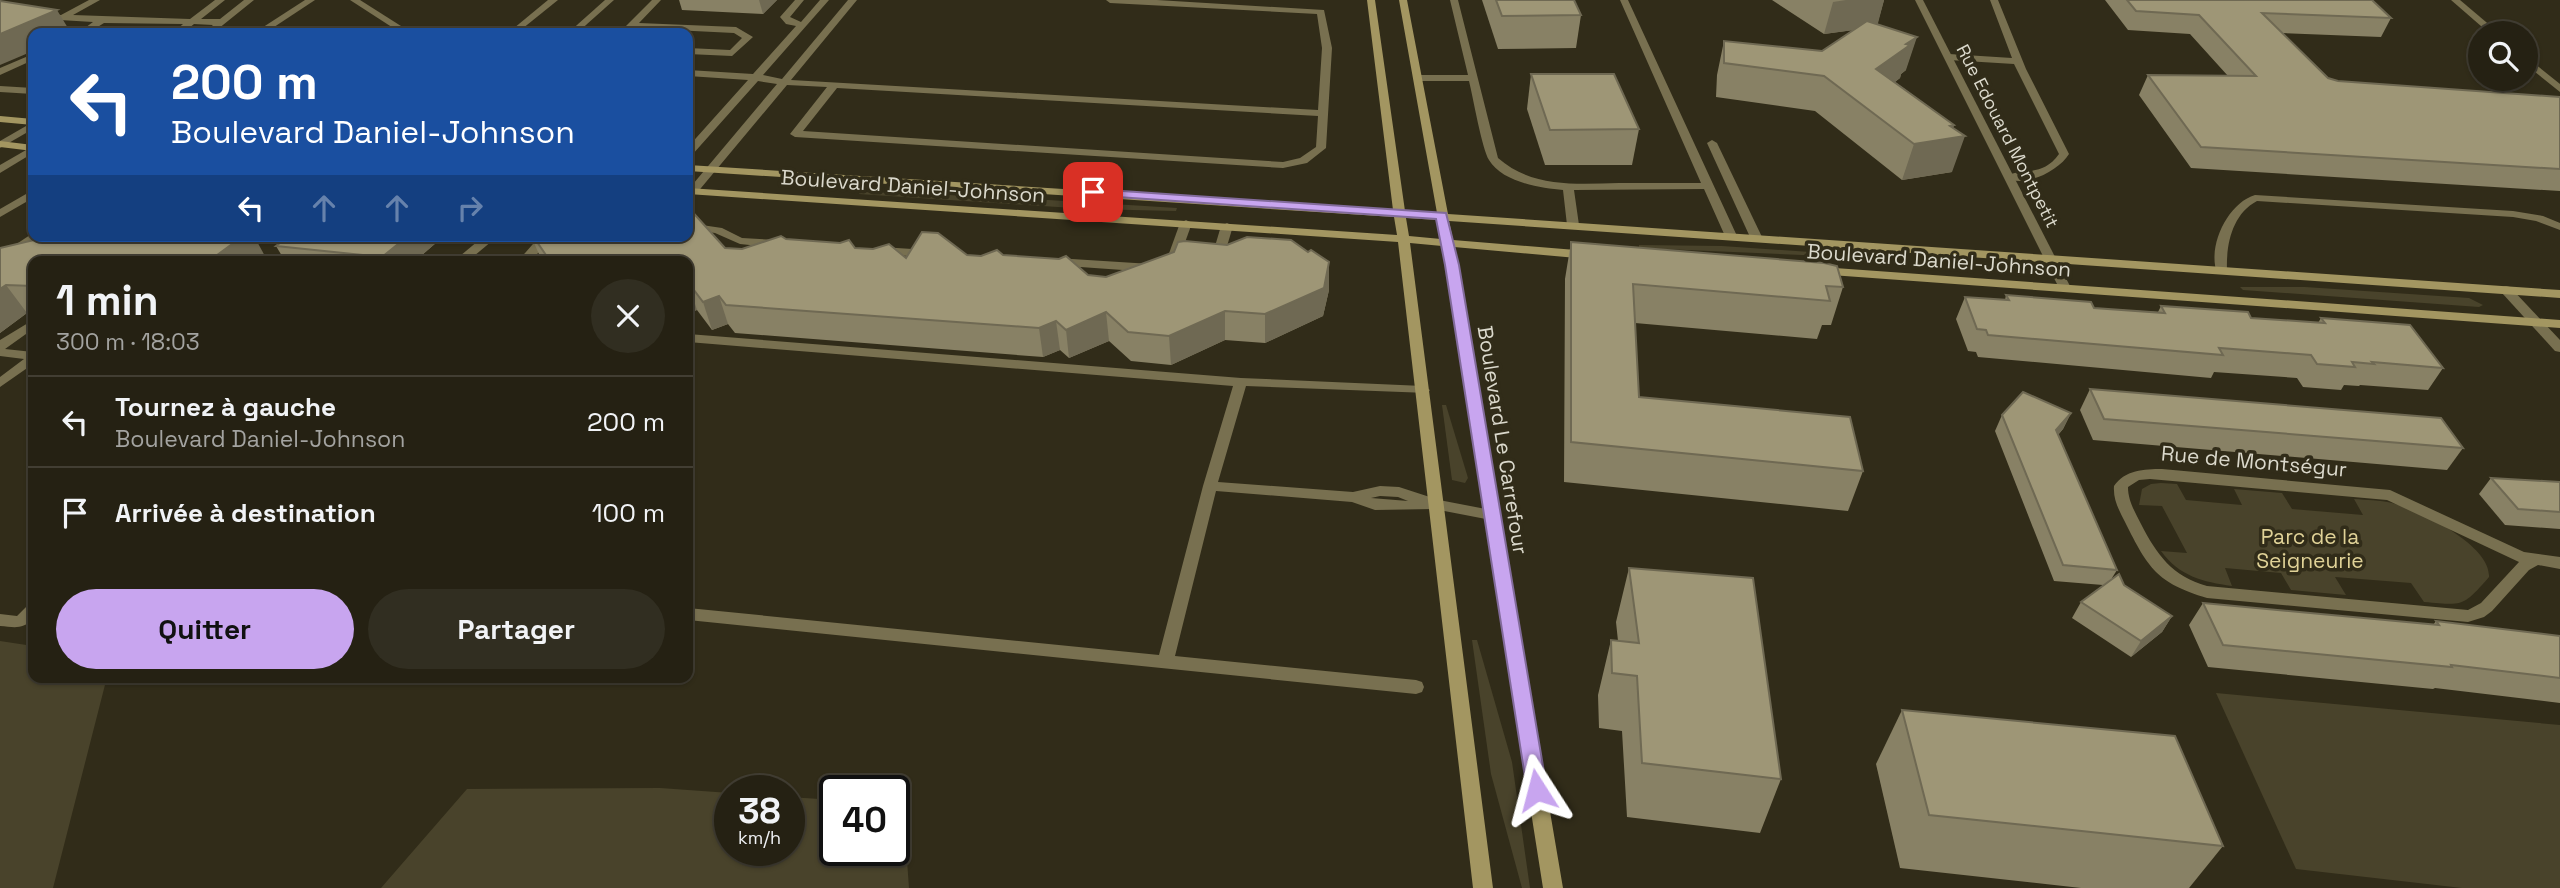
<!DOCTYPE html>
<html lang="fr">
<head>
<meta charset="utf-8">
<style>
  :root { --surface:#252113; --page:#312e21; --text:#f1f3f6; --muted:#a3a3a0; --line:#423e33; --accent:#c8a5ef }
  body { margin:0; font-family:"Space Grotesk",sans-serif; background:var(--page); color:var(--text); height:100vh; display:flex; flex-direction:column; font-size:26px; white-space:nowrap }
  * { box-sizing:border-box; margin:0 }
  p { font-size:23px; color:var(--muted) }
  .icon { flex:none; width:38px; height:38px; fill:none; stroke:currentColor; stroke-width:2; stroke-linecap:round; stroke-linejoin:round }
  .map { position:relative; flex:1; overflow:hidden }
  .details { position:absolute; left:28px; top:256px; width:665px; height:427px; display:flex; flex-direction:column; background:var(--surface); border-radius:14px; box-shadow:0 2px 5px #0004,0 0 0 2px var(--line) }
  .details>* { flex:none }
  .hud { position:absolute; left:28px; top:28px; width:665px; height:214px; border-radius:14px; box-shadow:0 2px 5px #0004,0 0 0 2px var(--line); background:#1a4fa0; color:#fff; overflow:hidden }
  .tools { position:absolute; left:2468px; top:21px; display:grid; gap:14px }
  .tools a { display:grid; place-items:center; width:70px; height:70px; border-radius:50%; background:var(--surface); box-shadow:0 2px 5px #0004,0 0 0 2px var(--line); font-size:35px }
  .speed { position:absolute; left:714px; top:775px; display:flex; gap:14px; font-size:35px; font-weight:700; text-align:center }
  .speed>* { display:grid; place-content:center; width:91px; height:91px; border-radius:50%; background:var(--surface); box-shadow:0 2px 5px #0004,0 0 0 2px var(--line); line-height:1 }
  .speed small { font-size:18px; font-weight:400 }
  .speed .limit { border:4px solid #111; border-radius:10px; background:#fff; color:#111 }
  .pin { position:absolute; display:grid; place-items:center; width:60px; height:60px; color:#fff; margin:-30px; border-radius:14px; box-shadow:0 4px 10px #0006 }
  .me { position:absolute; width:77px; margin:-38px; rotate:351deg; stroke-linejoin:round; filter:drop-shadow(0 0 5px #0008) }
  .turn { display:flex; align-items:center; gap:24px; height:147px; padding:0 28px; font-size:32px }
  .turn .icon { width:91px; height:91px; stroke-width:2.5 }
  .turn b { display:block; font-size:49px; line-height:60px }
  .lanes { display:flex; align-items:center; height:66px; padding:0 28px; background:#0003; justify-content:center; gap:35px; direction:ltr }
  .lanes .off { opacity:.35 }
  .round { display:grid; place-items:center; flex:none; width:74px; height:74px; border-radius:37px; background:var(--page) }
  .head { display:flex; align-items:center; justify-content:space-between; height:119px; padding:0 28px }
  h1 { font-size:42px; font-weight:700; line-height:52px }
  .cta { display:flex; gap:14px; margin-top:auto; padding:14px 28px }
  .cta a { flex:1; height:80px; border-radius:42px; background:var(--accent); color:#111; font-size:28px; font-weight:700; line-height:80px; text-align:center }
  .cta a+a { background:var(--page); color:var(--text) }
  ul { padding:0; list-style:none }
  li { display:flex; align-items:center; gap:21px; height:91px; padding:0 28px; border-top:2px solid var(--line) }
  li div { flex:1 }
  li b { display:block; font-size:26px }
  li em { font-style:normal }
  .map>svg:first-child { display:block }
  .green { fill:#49432b }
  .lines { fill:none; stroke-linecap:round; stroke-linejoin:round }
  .lane { fill:#787050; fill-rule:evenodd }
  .street { fill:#787050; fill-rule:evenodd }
  .secondary { fill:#a39661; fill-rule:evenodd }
  .wall { fill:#888165 }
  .shaded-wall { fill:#6f6953 }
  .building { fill:#9e9676; stroke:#6f6953; stroke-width:2 }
  .route { fill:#c8a5ef; stroke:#826b9b; stroke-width:2 }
  .labels { text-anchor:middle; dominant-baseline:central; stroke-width:7; stroke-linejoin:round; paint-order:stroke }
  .far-street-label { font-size:18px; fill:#dbd9cc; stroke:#312c19 }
  .street-label { font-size:21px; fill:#dbd9cc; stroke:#312c19 }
  .park-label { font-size:21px; fill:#e0d297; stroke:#312c19 }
</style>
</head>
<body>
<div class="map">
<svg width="2560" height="888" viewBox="0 0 2560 888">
  <rect width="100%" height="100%" fill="#312c19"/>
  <g class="green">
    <path d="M860,192l109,3 208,13 -1,3 -88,-2 -229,-15z"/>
    <path d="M1639,245l83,1 103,7 1,3 -187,-8z"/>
    <path d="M2240,287h65l164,11 14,7 -4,2 -236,-17z"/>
    <path d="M1442,405h4l22,73 -3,5 -13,-3z"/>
    <path d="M2161,483l16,1 9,16 56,5 -8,-16 48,4 10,16 71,6 -9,-16c12,1 26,1 38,4 27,7 99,42 97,74 -27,31 -26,28 -65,25l-13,-19 -76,-6 11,18 -55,-5 -10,-17 -56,-5 7,18c-29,-4 -53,-10 -71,-35l26,2 -25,-47 -23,-1 3,-16 9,-5z"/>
    <path d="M1472,640h5l35,122 18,126h-8l-31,-114z"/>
    <path d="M0,641l33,5v31h74l-54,211h-53z"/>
    <path d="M2216,693l344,32v163h-98l-166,-19z"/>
    <path d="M660,788l70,5v57h59v-53l46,3v50h59v-46l9,1 6,83h-528l86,-99z"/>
  </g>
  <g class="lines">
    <g class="lane">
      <path d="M89,0h11l-27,15 117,4 25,-19h10l-24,19h19l24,-19h10l-41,33h-10l10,-8 -19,-1 -11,9h-10l10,-9 -79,-1 -16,10h-10l15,-11 -50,-3 -5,-3 5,-3 18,2z"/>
      <path d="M305,0h10l-50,33h-11z"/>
      <path d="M350,0h10l52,33h-11z"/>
      <path d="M548,0h10l-41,33h-9z"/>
      <path d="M605,0h9l-37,33h-9z"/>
      <path d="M652,0h9l-22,23 97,4 17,10 -21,19 -44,-2v-6l42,2 12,-12 -8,-5 -101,-5 -5,5h-9z"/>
      <path d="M795,0h9l-14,17 11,5 19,-22h9l-66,75 19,4 66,-79h9l-66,80 527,30 4,-62 -5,-34 -207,-11 -4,-3h51l167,10 8,38 -6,100 -19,15 -24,5 -488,-31 -5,-3 37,-47 -40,-2 -91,109h-8v-4l89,-106 -19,-3 -66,74 -4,1v-9l60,-67 -60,-4v-6l65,4 43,-48 -10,-2 -6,-7zM837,88l481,28 -2,31 -16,11 -17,4 -480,-31z"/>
      <path d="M1450,0h8l40,158c34,30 78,26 121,25 27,0 55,0 82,0l-81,-183h8l109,236 -2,2 -4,1 -6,-3 -21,-47 -130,1 5,35 -6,3 -6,-3 -4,-35c-23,-2 -61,-8 -74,-30 -7,-11 -16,-63 -20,-79h-51l-5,-3 5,-3h50z"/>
      <path d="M1990,0h8l28,69 43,85c-10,17 -46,35 -64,23 17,-11 36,2 54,-23l-45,-90 -65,-4 -5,-3 5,-3 63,4z"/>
      <path d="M2451,0h9l39,33h-10z"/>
      <path d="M33,54v6l-33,15v-7z"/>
      <path d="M2525,56l35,28v8l-35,-28z"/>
      <path d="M0,86l33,2v6l-33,-2z"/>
      <path d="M1712,140l5,3 45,94 -2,2 -4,1 -6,-3 -43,-94z"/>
      <path d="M33,190v8l-33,19v-8z"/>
      <path d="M2255,195l258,16 30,5 17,7v7l-24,-9 -23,-4 -256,-16c-25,13 -31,44 -30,69l-6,4 -4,-1c-10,-27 11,-70 38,-78z"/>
      <path d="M1186,220l6,3 -13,36 -6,4 -4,-1 -2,-3 13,-36z"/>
      <path d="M688,223l34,5 20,10 35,2 6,4 -6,4 -37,-4 -25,-11 -27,-4z"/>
      <path d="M1227,223l6,3 -11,37 -2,3h-8l-2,-3 11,-37z"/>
      <path d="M33,233v3h8l-41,28v-9z"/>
      <path d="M206,236h86l-12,8 -68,-5z"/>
      <path d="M484,236h14l-30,25h-14z"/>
      <path d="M540,236h13l-22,25h-13z"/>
      <path d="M881,247l47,3 6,4 -6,4 -51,-5v-4z"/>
      <path d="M1056,258l95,6 6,4 -6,4 -99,-7 -2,-3z"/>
      <path d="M33,320v9l-28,20 28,3v12l-33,23v-10l24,-18 -24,-3v-16z"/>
      <path d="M688,334l553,44 182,8 7,4 -2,3 -182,-7 -28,96 135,10 27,-6 19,1 40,13 52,10 5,1 2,4 -2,4 -5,1 -57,-11 -59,1 -23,-8 -136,-11 -41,165 241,24 6,2 2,5 -2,5 -6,2 -728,-74v-12l471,47 44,-169 30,-100 -545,-44zM1380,496l18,1 10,4 -37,-3z"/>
      <path d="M33,604v15c-11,11 -19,8 -33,7v-12l17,2 10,-10z"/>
    </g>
    <g class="street">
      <path d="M1915,0h8l148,288 -2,3h-8l-2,-3z"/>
      <path d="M33,122v7l-33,19v-7z"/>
      <path d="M33,146v7l-33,20v-8z"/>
      <path d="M2506,286l4,1 50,53v12l-5,-1 -53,-58 -2,-3 2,-3z"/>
      <path d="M2162,469l228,21 134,62 36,5v12l-22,-4 -9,5 -37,41 -8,6 -16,5 -261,-24c-50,-15 -59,-30 -82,-76 -6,-12 -12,-22 -11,-36 11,-16 30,-17 48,-17zM2150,479l237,21 132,62 -38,41 -13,7 -261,-24c-35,-10 -50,-31 -66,-62 -6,-12 -13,-23 -13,-37l11,-7z"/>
    </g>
    <g class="secondary">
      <path d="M1367,0h8l30,211 32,2 -38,-213h8l41,214 1112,76v8l-1111,-77 4,19 135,11 6,4 -6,4 -134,-12 109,641h-20l-101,-642 -32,-3 83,645h-20l-75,-646 -710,-48v-6l709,47 -3,-18 -706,-46v-6l705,45zM1406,218l32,2 3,19 -32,-3z"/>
      <path d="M0,116l33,3v6l-33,-3z"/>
      <path d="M0,141l33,4v6l-33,-4z"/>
      <path d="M1821,267l739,53v8l-743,-54 -2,-3 2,-3z"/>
    </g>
  </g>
  <g class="wall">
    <path d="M679,0h98l-14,14 -81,-4z"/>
    <path d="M1482,0h92l7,15 -5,33 -78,1z"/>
    <path d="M1772,0h112l-7,25 29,45 -5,4 -1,4 -5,4 59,43 -1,3 -1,44 -50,8 -87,-69 -99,-14 1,-22 7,-34 98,10 31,-21 -29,4z"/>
    <path d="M2105,0h267l19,18 -10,19 -99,-4 46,45 10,3 222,16v94l-369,-23 -52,-73 9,-20 80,1 -38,-42 -62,-4z"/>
    <path d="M1531,74l108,55 -7,36h-87l-18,-56z"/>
    <path d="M444,236l-29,25h-130l-9,-15z"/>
    <path d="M531,236h157l37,12 17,1 44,-10 69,9 51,10 97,-3 85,20 18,2 202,-25 21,10v28l-6,26 -58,27 -40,-3 -54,25 -40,-4 -22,-20 -40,17 -9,-8 -17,7 -308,-24 -7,-9 -16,6 -15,-20 -9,3v-52h-146z"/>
    <path d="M1571,242l272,45 -12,38h-9l-5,14 -182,-16 4,74 224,74 -15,40 -284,-29 1,-203z"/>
    <path d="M0,248l266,10 -3,3h-230v52h-6l-27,20z"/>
    <path d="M2006,295l88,13 64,4 3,-6 90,12 67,5 3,-5 122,50 -15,22 -68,-5 -1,1 -15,-1 -3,5 -38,-3 -6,-9 -83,-6 -3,6 -233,-21 -2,-5 -8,-1 -12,-32 9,-22 40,3z"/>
    <path d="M2090,389l373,59 -16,22 -354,-30 -13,-30z"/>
    <path d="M2071,413l-8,16 -5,6 59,135 -5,8 60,38 -10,16 -31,25 -59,-39 9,-16 22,-17 -49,-4 -59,-150 7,-16z"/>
    <path d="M2491,478l69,4v47l-55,-4 -26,-31z"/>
    <path d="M1629,568l152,211 -21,54 -133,-16 -5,-86 -23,-3 -1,-33 13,-55 7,1 -2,-19z"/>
    <path d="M2203,603l230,22 3,-4 124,15v67l-125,-15 -2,1 -225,-22 -19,-42z"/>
    <path d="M1902,710l321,136 -34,42h-108l-181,-20 -24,-104z"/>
  </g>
  <g class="shaded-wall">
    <path d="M759,0h18l-14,14z"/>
    <path d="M1846,0h38l-7,27 -53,7 9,-32z"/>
    <path d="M57,10l14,23h-38v18l-33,14v-31z"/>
    <path d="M1917,37l-11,33 -5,4 -1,4 -34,25 10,-34 30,-25z"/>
    <path d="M1954,125l-5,13 16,-2 -13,36 -50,8 12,-36 36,-18z"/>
    <path d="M243,236h11l12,22 -3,3h-54z"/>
    <path d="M408,236h36l-29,25h-32l-1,-4z"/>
    <path d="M1329,262v28l-6,26 -58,27v-29z"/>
    <path d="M688,283l9,27 -9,3z"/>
    <path d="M6,285l21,28 -27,20v-44z"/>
    <path d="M719,296l9,28 -16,6 -9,-28z"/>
    <path d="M1225,311v29l-54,25 -2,-29z"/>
    <path d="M1106,312l3,29 -40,17 -3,-28z"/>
    <path d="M1056,321l4,29 -17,7 -4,-29z"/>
    <path d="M2071,413l-8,16 -15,17 8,-16z"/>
    <path d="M2172,616l-10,16 -31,25 10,-16z"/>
  </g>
  <g class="building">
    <path d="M1496,0h78l7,15 -79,1z"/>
    <path d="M2127,0h245l19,18 -129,-5 66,65 10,3 222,16v72l-359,-22 -53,-72 108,1 -57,-61 -63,-4z"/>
    <path d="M0,1l57,9 -57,24z"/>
    <path d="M1867,21l50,16 -11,7 4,1 -34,24 78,56 -4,1 15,10 -51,8 -90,-68 -100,-13v-22l98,10z"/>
    <path d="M1531,74h83l25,55 -89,1z"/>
    <path d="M688,207l37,41 17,1 39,-13 5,3 54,4 9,-3 6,8 18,1 16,-5 17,14 16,-26 16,1 29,22 14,1 16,-6 6,5 56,4 7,-3 22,19 18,2 68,-25 4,-10 7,-1 42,4 20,-8 44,3 17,12 3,-2 18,12 -5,26 -59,26 -40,-3 -56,25 -41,-4 -22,-20 -40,18 -10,-9 -17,7 -313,-23 -7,-9 -16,6 -15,-20v-21h-138l-17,-25h155z"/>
    <path d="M51,236h192l-34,25h-176v25l-27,-1 -6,4v-41z"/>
    <path d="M289,236h119l-26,21 -106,-11z"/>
    <path d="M1571,242l253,21 13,3 6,21 -17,-1 4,15 -197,-17 6,113 211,20 13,54 -292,-29z"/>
    <path d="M2006,295l85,7 3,6 71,5 -4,-7 87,6 3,6 74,5 -4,-5 89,7 33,43 -71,-6 2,2 -22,-2 3,5 -38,-3 -6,-9 -92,-7 4,7 -235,-20 -2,-5 -9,-1 -12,-32 44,3z"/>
    <path d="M2090,389l351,29 22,30 -359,-29z"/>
    <path d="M2023,392l48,21 -15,17 61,140 -54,-5 -61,-150z"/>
    <path d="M2491,478l69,4v30l-42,-3z"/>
    <path d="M1629,568l124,10 28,201 -139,-16 -5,-87 -25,-3 -1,-33 28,3z"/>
    <path d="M2119,574l5,11 48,31 -31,25 -60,-39z"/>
    <path d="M2203,603l236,22 -3,-4 124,15v42l-109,-13 1,2 -229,-22z"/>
    <path d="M1902,710l273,26 48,110 -294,-31z"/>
  </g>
  <path class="route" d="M1093,189l353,24 13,52 88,525 -3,6 -7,2 -7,-2 -3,-6 -82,-525 -9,-46 -347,-24 -2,-3z"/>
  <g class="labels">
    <g class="far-street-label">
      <text transform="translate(2008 136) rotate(63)">Rue Edouard Montpetit</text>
    </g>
    <g class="street-label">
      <text transform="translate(913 186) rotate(4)">Boulevard Daniel-Johnson</text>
      <text transform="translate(1939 260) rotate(4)">Boulevard Daniel-Johnson</text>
      <text transform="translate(1503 440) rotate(81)">Boulevard Le Carrefour</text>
      <text transform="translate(2254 461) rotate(5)">Rue de Montségur</text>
    </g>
    <g class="park-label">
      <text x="2310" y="536">Parc de la<tspan x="2310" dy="24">Seigneurie</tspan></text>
    </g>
  </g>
</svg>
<div class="tools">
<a><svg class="icon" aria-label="search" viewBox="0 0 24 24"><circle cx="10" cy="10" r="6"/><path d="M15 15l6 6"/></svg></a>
</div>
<div class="speed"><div>38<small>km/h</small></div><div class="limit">40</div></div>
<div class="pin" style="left:1093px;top:192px;background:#d93025"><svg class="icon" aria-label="arrive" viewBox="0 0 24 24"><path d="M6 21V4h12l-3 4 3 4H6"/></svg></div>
<svg class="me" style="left:1537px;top:790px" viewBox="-20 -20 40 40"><path d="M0-17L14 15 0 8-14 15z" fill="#c8a5ef" stroke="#fff" stroke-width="4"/></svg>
<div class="hud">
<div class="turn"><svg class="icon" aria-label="left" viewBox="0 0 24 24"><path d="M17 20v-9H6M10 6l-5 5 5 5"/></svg><div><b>200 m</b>Boulevard Daniel-Johnson</div></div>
<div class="lanes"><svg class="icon" aria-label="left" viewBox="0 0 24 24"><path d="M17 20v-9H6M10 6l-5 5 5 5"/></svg><svg class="icon off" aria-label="ahead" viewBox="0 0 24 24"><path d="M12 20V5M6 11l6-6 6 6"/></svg><svg class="icon off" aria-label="ahead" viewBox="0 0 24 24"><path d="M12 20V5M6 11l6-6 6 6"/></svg><svg class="icon off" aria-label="right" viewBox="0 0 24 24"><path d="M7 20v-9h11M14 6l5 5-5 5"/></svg></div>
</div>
<section class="details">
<div class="head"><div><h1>1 min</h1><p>300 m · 18:03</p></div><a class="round"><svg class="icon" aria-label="close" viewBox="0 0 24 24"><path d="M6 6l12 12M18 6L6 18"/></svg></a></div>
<ul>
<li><svg class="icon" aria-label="left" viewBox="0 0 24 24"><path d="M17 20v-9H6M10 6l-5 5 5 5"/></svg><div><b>Tournez à gauche</b><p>Boulevard Daniel-Johnson</p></div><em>200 m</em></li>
<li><svg class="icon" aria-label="arrive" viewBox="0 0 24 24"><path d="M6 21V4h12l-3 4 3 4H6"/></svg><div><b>Arrivée à destination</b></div><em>100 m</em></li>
</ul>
<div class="cta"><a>Quitter</a><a>Partager</a></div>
</section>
</div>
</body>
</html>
